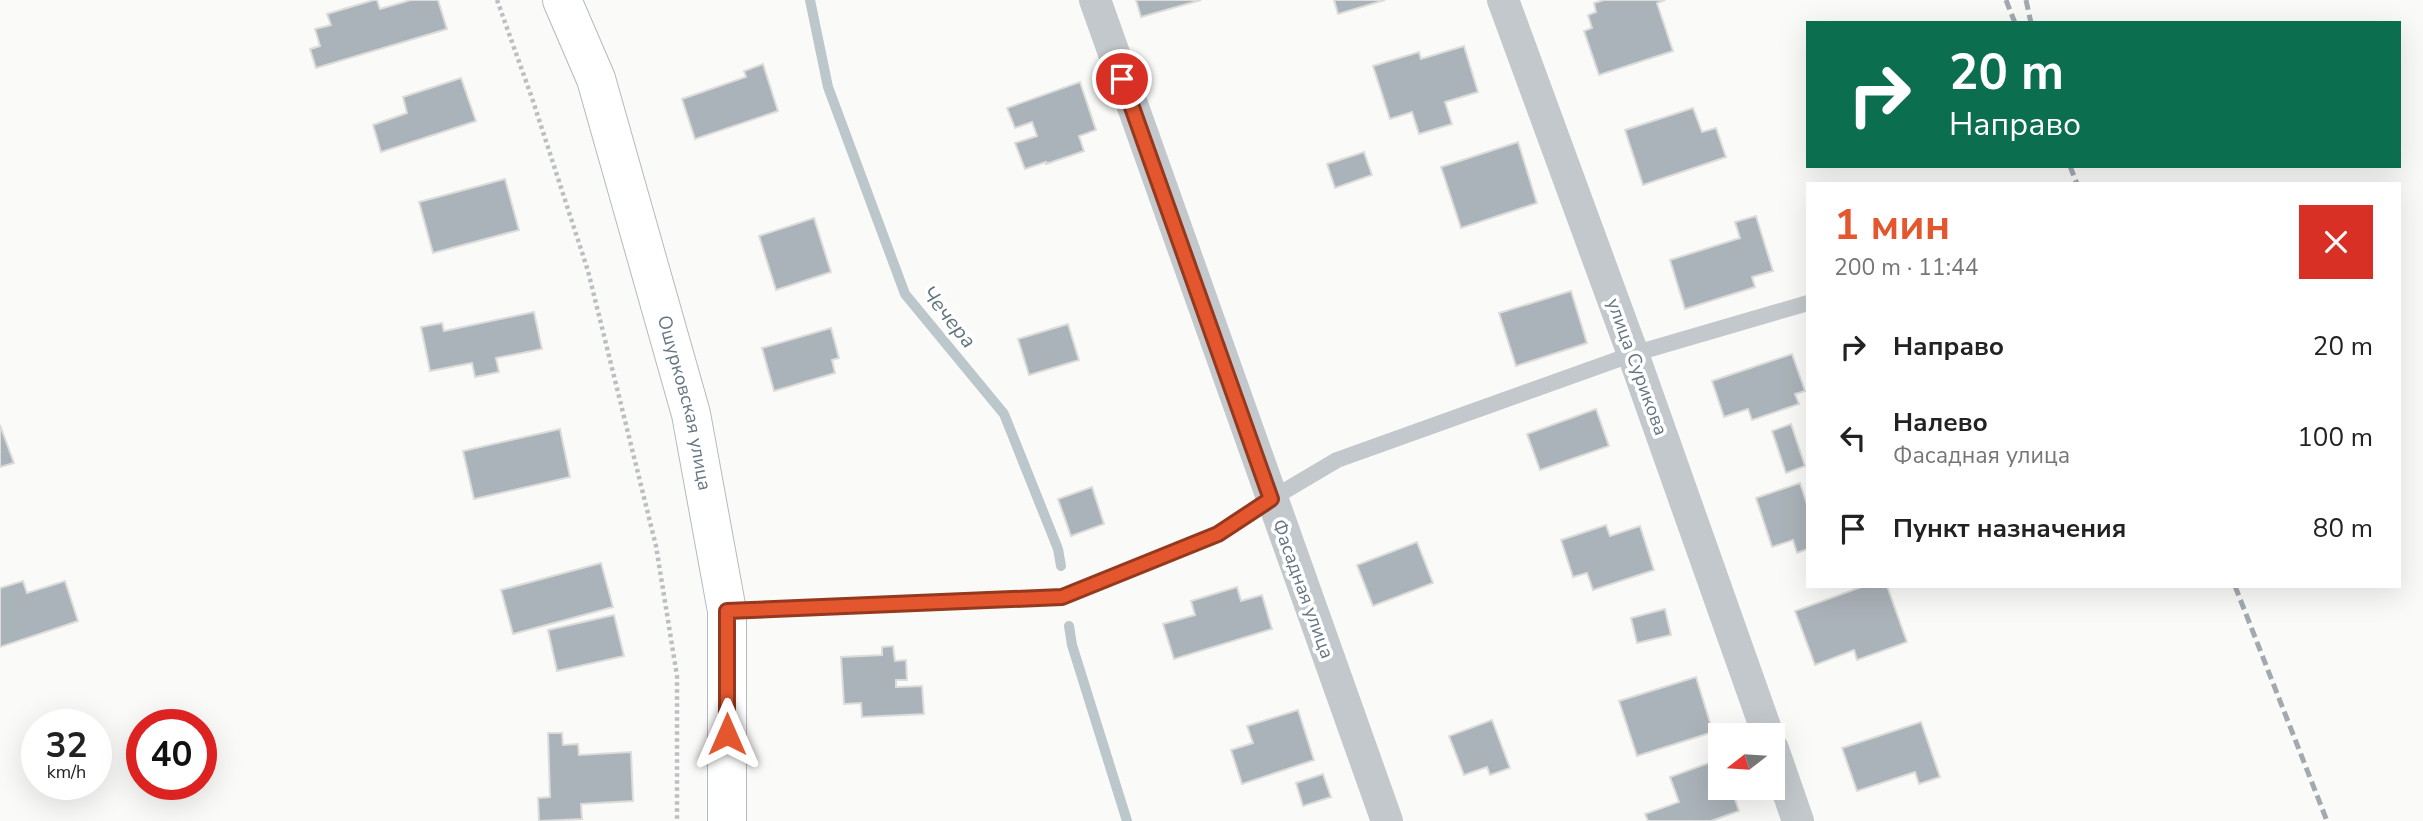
<!DOCTYPE html>
<html lang="ru">
<head>
<meta charset="utf-8">
<style>
  :root { --surface:#fff; --page:#f2f2f2; --text:#222; --muted:#767676; --accent:#e4572e }
  body { margin:0; font-family:"Nunito Sans",sans-serif; background:var(--page); color:var(--text); height:100vh; display:flex; flex-direction:column; font-size:26px; white-space:nowrap }
  * { box-sizing:border-box; margin:0 }
  p { font-size:23px; color:var(--muted) }
  .icon { flex:none; width:38px; height:38px; fill:none; stroke:currentColor; stroke-width:2; stroke-linecap:round; stroke-linejoin:round }
  .map { position:relative; flex:1; overflow:hidden }
  .drawer { position:absolute; left:1806px; top:182px; width:595px; height:406px; display:flex; flex-direction:column; background:var(--surface); border-radius:0px; box-shadow:0 7px 28px #0002 }
  .drawer>* { flex:none }
  .banner { position:absolute; left:1806px; top:21px; width:595px; height:147px; border-radius:0px; box-shadow:0 7px 28px #0002; background:#0b6e4f; color:#fff; overflow:hidden }
  .needle { width:46px; rotate:253deg }
  .fabs { position:absolute; left:1708px; top:723px; display:grid; gap:14px }
  .fabs a { display:grid; place-items:center; width:77px; height:77px; border-radius:0px; background:var(--surface); box-shadow:0 7px 28px #0002; font-size:35px }
  .speed { position:absolute; left:21px; top:709px; display:flex; gap:14px; font-size:35px; font-weight:700; text-align:center }
  .speed>* { display:grid; place-content:center; width:91px; height:91px; border-radius:50%; background:var(--surface); box-shadow:0 7px 28px #0002; line-height:1 }
  .speed small { font-size:18px; font-weight:400 }
  .speed .limit { border:10px solid #d22; background:#fff; color:#111 }
  .pin { position:absolute; display:grid; place-items:center; width:60px; height:60px; color:#fff; margin:-30px; border:4px solid #fff; border-radius:50%; box-shadow:0 2px 7px #0007 }
  .me { position:absolute; width:77px; margin:-38px; rotate:0deg; stroke-linejoin:round; filter:drop-shadow(0 0 5px #0008) }
  .turn { display:flex; align-items:center; gap:24px; height:147px; padding:0 28px; font-size:32px }
  .turn .icon { width:91px; height:91px; stroke-width:2.5 }
  .turn b { display:block; font-size:49px; line-height:60px }
  .round { display:grid; place-items:center; flex:none; width:74px; height:74px; border-radius:0px; background:var(--page) }
  .summary { display:flex; align-items:center; justify-content:space-between; height:119px; padding:0 28px }
  h1 { font-size:42px; font-weight:700; line-height:52px; color:var(--accent) }
  ul { padding:0; list-style:none }
  li { display:flex; align-items:center; gap:21px; height:91px; padding:0 28px }
  li div { flex:1 }
  li b { display:block; font-size:26px }
  li em { font-style:normal }
  .map>svg:first-child { display:block }
  .lines { fill:none; stroke-linecap:round; stroke-linejoin:round }
  .stream { stroke:#bbc7cb; stroke-width:10 }
  .building { fill:#aab3b9; stroke:#dcdcda; stroke-width:2 }
  .secondary-casing { stroke:#b3babf; stroke-width:40 }
  .path { stroke:#bbbfc2; stroke-width:4.5; stroke-dasharray:3.5 3.5; stroke-linecap:butt }
  .lane { stroke:#c3c8cc; stroke-width:16 }
  .street { stroke:#c3c8cc; stroke-width:32 }
  .secondary { stroke:#fff; stroke-width:38 }
  .rail { stroke:#a2aab0; stroke-width:5; stroke-dasharray:10 5; stroke-linecap:butt }
  .route-casing { stroke:#94391e; stroke-width:18 }
  .route { stroke:#e4572e; stroke-width:12 }
  .labels { text-anchor:middle; dominant-baseline:central; stroke-width:7; stroke-linejoin:round; paint-order:stroke }
  .street-label { font-size:19px; fill:#657683; stroke:#fff }
  .water-label { font-size:21px; font-style:italic; fill:#60757c; stroke:#fff }
</style>
</head>
<body>
<div class="map">
<svg width="2423" height="821" viewBox="0 0 2423 821">
  <rect width="100%" height="100%" fill="#fafaf8"/>
  <g class="lines">
    <g class="stream">
      <path d="M810,0l18,87 77,207 99,120 54,135 3,17"/>
      <path d="M1069,626l3,19 55,176"/>
    </g>
  </g>
  <g class="building">
    <path d="M374,0h3l3,9 31,-9h27l9,29 -131,39 -6,-19 10,-3 -5,-17 16,-4 -4,-11z"/>
    <path d="M1136,0h65l-60,17z"/>
    <path d="M1334,0h51l-47,14z"/>
    <path d="M1604,0h61l-8,3 16,48 -74,24 -15,-44 8,-3 -4,-13 8,-3 -2,-9z"/>
    <path d="M1464,46l14,46 -33,10 7,22 -33,10 -7,-22 -22,7 -17,-53 46,-14 2,7z"/>
    <path d="M763,64l15,47 -83,28 -13,-40 64,-22 -2,-6z"/>
    <path d="M461,78l15,43 -95,31 -8,-27 34,-12 -4,-16z"/>
    <path d="M1080,82l16,48 -17,6 5,15 -38,13v-2l-21,7 -10,-26 22,-7 -5,-14 -17,6 -8,-20z"/>
    <path d="M1693,108l9,24 14,-4 10,29 -83,28 -18,-55z"/>
    <path d="M1518,142l19,61 -76,25 -20,-61z"/>
    <path d="M1364,152l8,23 -37,13 -8,-24z"/>
    <path d="M505,179l14,51 -86,23 -14,-51z"/>
    <path d="M1756,216l17,55 -21,6 3,10 -70,22 -15,-49 70,-22 -5,-16z"/>
    <path d="M814,218l17,54 -55,18 -17,-54z"/>
    <path d="M1571,291l16,52 -71,23 -17,-53z"/>
    <path d="M534,312l8,37 -46,9 3,14 -24,5 -3,-14 -42,8 -9,-44 21,-4 2,8z"/>
    <path d="M1068,324l11,36 -50,15 -11,-36z"/>
    <path d="M831,328l8,30 -7,2 3,13 -61,18 -12,-43z"/>
    <path d="M1792,354l13,37 -10,3 4,10 -47,16 -4,-11 -24,8 -12,-36z"/>
    <path d="M1596,409l13,37 -69,24 -13,-36z"/>
    <path d="M1791,424l14,42 -19,7 -14,-42z"/>
    <path d="M0,425l14,38 -14,4z"/>
    <path d="M560,429l10,48 -96,22 -11,-48z"/>
    <path d="M1800,483l8,24v42l-11,4 -4,-13 -21,7 -16,-49z"/>
    <path d="M1092,487l12,37 -33,12 -13,-37z"/>
    <path d="M1606,525l4,11 30,-10 14,44 -61,20 -6,-17 -14,4 -12,-37z"/>
    <path d="M1417,542l16,41 -60,23 -16,-41z"/>
    <path d="M601,563l12,44 -100,27 -12,-44z"/>
    <path d="M23,581l4,12 38,-12 13,40 -78,26v-59z"/>
    <path d="M1864,586h23l20,56 -50,18 -3,-10 -39,15 -20,-54z"/>
    <path d="M1237,587l4,14 21,-6 10,34 -98,30 -11,-35 32,-9 -4,-14z"/>
    <path d="M1665,609l6,26 -34,8 -6,-25z"/>
    <path d="M614,615l10,41 -67,15 -9,-41z"/>
    <path d="M893,646l2,15 11,-1 1,20h-11v7l26,-1 2,28 -62,3 -1,-14 -17,1 -3,-47 41,-2v-8z"/>
    <path d="M1696,677l17,55 -76,24 -18,-55z"/>
    <path d="M1298,710l16,50 -72,24 -11,-34 22,-7 -6,-17z"/>
    <path d="M1492,720l18,48 -20,7 -3,-8 -23,8 -15,-39z"/>
    <path d="M1921,722l19,55 -21,7 -4,-12 -58,19 -15,-43z"/>
    <path d="M548,733h14l1,12 15,-1 1,11 52,-3 2,49 -52,3 1,15 -43,2 -1,-23 12,-1z"/>
    <path d="M1720,759v29h11l8,23 -28,10h-63l-3,-7 34,-12 -9,-25z"/>
    <path d="M1323,774l8,23 -28,9 -7,-23z"/>
  </g>
  <g class="lines">
    <g class="secondary-casing">
      <g id="secondary">
        <path id="s1" d="M562,0l34,79 95,335 36,197v210"/>
      </g>
    </g>
    <path class="path" d="M497,0l35,98 56,173 68,275 21,130v145"/>
    <path class="lane" d="M727,611l335,-14 156,-63 53,-35 66,-39 296,-106 175,-51"/>
    <g class="street">
      <path d="M1095,0l292,821"/>
      <path d="M1503,0l130,354 135,381"/>
      <path d="M1773,749l25,72"/>
    </g>
    <use href="#secondary" class="secondary"/>
    <g class="rail">
      <path d="M2006,0l9,23"/>
      <path d="M2026,0l5,23"/>
      <path d="M2070,166l7,18"/>
      <path d="M2235,586l92,235"/>
    </g>
  </g>
  <g class="lines">
    <g class="route-casing">
      <path id="route" d="M727,734v-123l335,-14 156,-63 53,-35 -149,-420"/>
    </g>
    <use href="#route" class="route"/>
  </g>
  <g class="labels">
    <g class="street-label">
      <text transform="translate(1637 367) rotate(70)">улица Сурикова</text>
      <text stroke="none"><textPath href="#s1" startOffset="422">Ошурковская улица</textPath></text>
      <text transform="translate(1303 589) rotate(70)">Фасадная улица</text>
    </g>
    <g class="water-label">
      <text transform="translate(949 317) rotate(51)">Чечера</text>
    </g>
  </g>
</svg>
<div class="fabs">
<a><svg class="needle" viewBox="-14 -14 28 28"><path d="M0-13l5 13h-10z" fill="#e53935"/><path d="M0 13l5-13h-10z" fill="#767676"/></svg></a>
</div>
<div class="speed"><div>32<small>km/h</small></div><div class="limit">40</div></div>
<div class="pin" style="left:1122px;top:79px;background:#d93025"><svg class="icon" aria-label="arrive" viewBox="0 0 24 24"><path d="M6 21V4h12l-3 4 3 4H6"/></svg></div>
<svg class="me" style="left:727px;top:734px" viewBox="-20 -20 40 40"><path d="M0-17L14 15 0 8-14 15z" fill="#e4572e" stroke="#fff" stroke-width="4"/></svg>
<div class="banner">
<div class="turn"><svg class="icon" aria-label="right" viewBox="0 0 24 24"><path d="M7 20v-9h11M14 6l5 5-5 5"/></svg><div><b>20 m</b>Направо</div></div>
</div>
<section class="drawer">
<div class="summary"><div><h1>1 мин</h1><p>200 m · 11:44</p></div><a class="round" style="background:#d93025;color:#fff"><svg class="icon" aria-label="close" viewBox="0 0 24 24"><path d="M6 6l12 12M18 6L6 18"/></svg></a></div>
<ul>
<li><svg class="icon" aria-label="right" viewBox="0 0 24 24"><path d="M7 20v-9h11M14 6l5 5-5 5"/></svg><div><b>Направо</b></div><em>20 m</em></li>
<li><svg class="icon" aria-label="left" viewBox="0 0 24 24"><path d="M17 20v-9H6M10 6l-5 5 5 5"/></svg><div><b>Налево</b><p>Фасадная улица</p></div><em>100 m</em></li>
<li><svg class="icon" aria-label="arrive" viewBox="0 0 24 24"><path d="M6 21V4h12l-3 4 3 4H6"/></svg><div><b>Пункт назначения</b></div><em>80 m</em></li>
</ul>
</section>
</div>
</body>
</html>
